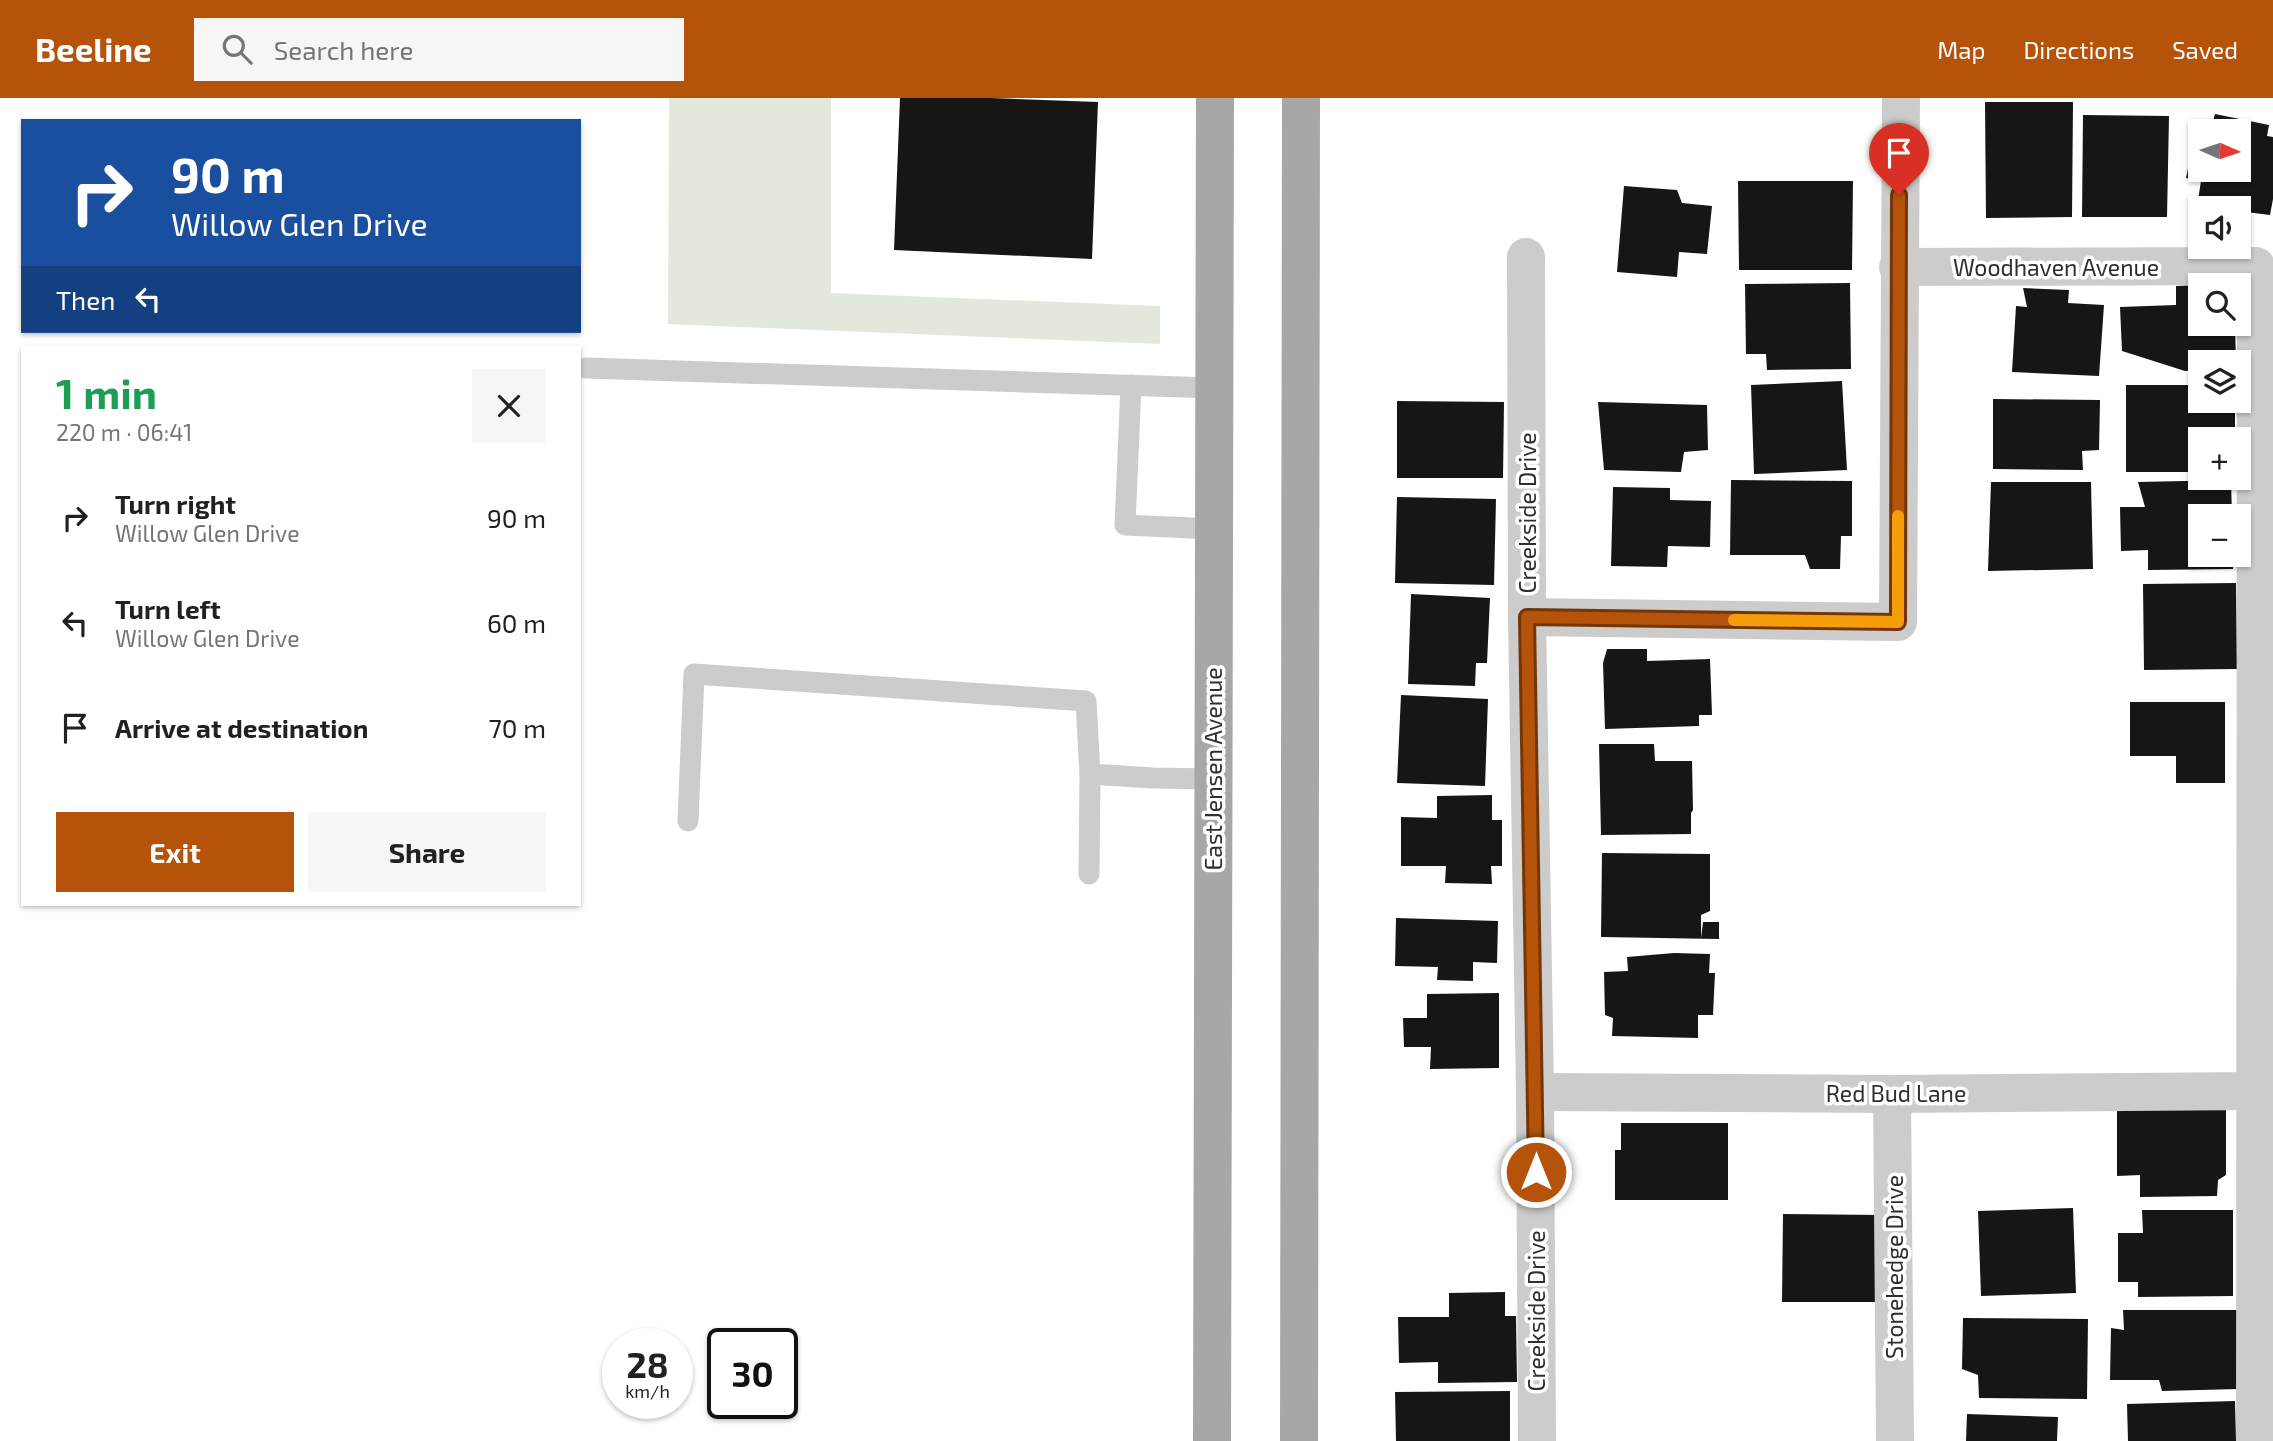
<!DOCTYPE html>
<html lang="en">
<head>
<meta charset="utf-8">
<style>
  :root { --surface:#fff; --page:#f6f6f6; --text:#202124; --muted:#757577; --accent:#b45309 }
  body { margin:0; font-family:"Exo 2",sans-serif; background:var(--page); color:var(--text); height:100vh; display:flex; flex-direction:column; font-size:26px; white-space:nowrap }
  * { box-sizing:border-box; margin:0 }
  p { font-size:23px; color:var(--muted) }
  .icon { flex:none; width:38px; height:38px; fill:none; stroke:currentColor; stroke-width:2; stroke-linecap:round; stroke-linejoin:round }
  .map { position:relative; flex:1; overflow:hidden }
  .side { position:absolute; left:21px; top:248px; width:560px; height:560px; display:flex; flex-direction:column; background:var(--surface); border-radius:0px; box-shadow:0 2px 5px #0004 }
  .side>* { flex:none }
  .hud { position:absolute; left:21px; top:21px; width:560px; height:214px; border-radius:0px; box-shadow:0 2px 5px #0004; background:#1a4fa0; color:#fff; overflow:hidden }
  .needle { width:46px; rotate:93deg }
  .fabs { position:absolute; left:2188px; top:21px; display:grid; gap:14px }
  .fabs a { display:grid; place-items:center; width:63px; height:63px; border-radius:0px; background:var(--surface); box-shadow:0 2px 5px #0004; font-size:35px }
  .speed { position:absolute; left:602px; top:1230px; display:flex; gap:14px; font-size:35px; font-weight:700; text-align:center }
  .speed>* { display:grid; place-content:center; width:91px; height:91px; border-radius:50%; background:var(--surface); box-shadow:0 2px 5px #0004; line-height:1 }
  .speed small { font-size:18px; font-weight:400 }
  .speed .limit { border:4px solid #111; border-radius:10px; background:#fff; color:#111 }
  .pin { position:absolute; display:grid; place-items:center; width:60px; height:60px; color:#fff; margin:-72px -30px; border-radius:50% 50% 50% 0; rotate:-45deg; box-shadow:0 0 7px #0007 }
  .pin .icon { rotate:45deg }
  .me { position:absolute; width:77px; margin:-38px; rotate:0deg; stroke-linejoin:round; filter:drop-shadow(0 0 5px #0008) }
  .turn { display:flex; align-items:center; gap:24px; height:147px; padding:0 35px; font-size:32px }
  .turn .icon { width:91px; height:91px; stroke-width:2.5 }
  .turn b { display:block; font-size:49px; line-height:60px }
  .then { display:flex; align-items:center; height:66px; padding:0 35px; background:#0003; gap:14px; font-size:26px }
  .round { display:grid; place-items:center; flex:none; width:74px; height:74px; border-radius:0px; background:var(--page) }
  .headline { display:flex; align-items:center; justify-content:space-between; height:119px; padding:0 35px }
  h1 { font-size:42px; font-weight:700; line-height:52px; color:#1e9e55 }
  .button { display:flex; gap:14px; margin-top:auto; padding:14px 35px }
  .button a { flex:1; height:80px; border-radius:0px; background:var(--accent); color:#fff; font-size:28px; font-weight:700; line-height:80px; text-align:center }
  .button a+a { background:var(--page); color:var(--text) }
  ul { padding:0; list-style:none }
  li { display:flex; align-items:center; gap:21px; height:105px; padding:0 35px }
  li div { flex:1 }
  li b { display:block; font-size:26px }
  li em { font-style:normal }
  header { display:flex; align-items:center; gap:42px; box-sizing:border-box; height:98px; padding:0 35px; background:var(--accent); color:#fff }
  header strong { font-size:33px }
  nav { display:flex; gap:38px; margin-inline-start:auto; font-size:24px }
  .search { width:490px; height:63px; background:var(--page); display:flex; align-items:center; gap:18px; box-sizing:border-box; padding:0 24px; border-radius:0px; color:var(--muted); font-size:26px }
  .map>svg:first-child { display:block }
  .green { fill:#e3e8dc }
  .building { fill:#161616 }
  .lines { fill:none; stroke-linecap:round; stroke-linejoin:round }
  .lane { stroke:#ccc; stroke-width:21 }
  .street { stroke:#ccc; stroke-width:38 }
  .primary { stroke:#a7a7a7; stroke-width:38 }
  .route-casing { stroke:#753606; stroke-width:18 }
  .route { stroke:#b45309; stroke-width:12 }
  .slow { stroke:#f59e0b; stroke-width:12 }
  .labels { text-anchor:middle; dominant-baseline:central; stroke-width:7; stroke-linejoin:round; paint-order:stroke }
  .street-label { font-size:23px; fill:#2f2f2f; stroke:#fff }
</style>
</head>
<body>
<header>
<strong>Beeline</strong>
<div class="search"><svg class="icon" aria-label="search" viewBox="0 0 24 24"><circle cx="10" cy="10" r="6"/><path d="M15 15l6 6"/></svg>Search here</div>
<nav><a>Map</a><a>Directions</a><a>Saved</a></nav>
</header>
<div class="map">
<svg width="2273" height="1343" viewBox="0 0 2273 1343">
  <rect width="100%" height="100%" fill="#fff"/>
  <path class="green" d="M669,0h162v195l329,13v38l-492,-20z"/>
  <g class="building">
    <path d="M900,0h91l107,4 -6,157 -198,-9z"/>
    <path d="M1985,4h88l-1,115 -86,1z"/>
    <path d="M2215,16l54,11 -2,11 6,1v62l-3,16 -32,-4v-3h-16v-3l-24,-5 3,-19 -15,-3 9,-43 5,1v34h38v-39h-28z"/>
    <path d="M2083,17l86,1 -2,101h-85z"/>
    <path d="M1738,83h115l-1,89h-113z"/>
    <path d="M1624,88l53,4 5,13 30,3 -5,48 -28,-2 -2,25 -60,-5z"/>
    <path d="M1850,185l1,86 -84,1 -1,-16h-20l-1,-70z"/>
    <path d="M2200,187v39h35l1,38h-36v8l-15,1 -63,-20 -2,-44 56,-2v-19z"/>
    <path d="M2023,190l46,2 -1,13 36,2 -5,71 -87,-4 4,-66 11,1z"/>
    <path d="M1842,283l5,89 -93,4 -3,-89z"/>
    <path d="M2126,287h74v16h35v38h-35v33h-74z"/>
    <path d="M1993,301l107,1 -1,50 -17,1 1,19 -90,-1z"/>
    <path d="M1397,303l107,1 -1,76h-106z"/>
    <path d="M1598,304l109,3 1,45 -24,2 -3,20 -77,-2z"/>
    <path d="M1731,382l121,1v55h-11l-1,33h-30l-5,-14h-75z"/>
    <path d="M2231,382l1,36h-32v39h33v14l-85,1v-20l-27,1 -1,-44h25l-7,-25z"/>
    <path d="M1991,384h100l2,87 -105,2z"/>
    <path d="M1613,389l57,1v12l41,1 -1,46 -42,-1 -1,21 -56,-1z"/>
    <path d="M1397,399l99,2 -2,86 -99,-2z"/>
    <path d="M2236,485l1,86 -93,1 -1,-86z"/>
    <path d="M1411,496l79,4 -3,65h-11l-1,23 -67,-2z"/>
    <path d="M1607,551h40v12l63,-2 2,56h-13v11l-94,3 -2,-66z"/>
    <path d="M1401,597l87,4 -3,87 -88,-3z"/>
    <path d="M2130,604h95v81h-49v-27h-46z"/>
    <path d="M1599,646h55l1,17h37l1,49 -2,3v21l-90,1z"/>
    <path d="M1492,697v25h10v46h-11l1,18 -47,-1 1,-17h-45v-49l36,1v-22z"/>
    <path d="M1602,755l108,1v57l-9,4v23l2,-16h16v17l-118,-2z"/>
    <path d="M1396,820l102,3 -1,42 -24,-1v19l-36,-1 1,-13 -43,-1z"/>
    <path d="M1674,855l36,1 -1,19h6l-2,42h-15v23l-86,-2 1,-18 -8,-3 -1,-43 24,-1 -1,-14z"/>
    <path d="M1499,895v75l-69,1 1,-22h-27l-1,-29h24v-24z"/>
    <path d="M2117,1009h109v68l-8,5 -1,16 -77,1v-22l-23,1z"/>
    <path d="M1621,1025h107v77h-113v-50h6z"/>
    <path d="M2073,1110l3,85 -95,3 -3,-85z"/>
    <path d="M2142,1112h91v86l-95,1v-15h-20v-49h25z"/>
    <path d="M1783,1116l100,1 -1,87h-100z"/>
    <path d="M1505,1194v24h11l1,66 -79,1v-21l-39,1 -1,-46h51v-24z"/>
    <path d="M2123,1212h115v79l-76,2 -3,-11h-49l1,-52 13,2z"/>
    <path d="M1963,1220l125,1 -1,80 -108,-1 -1,-23 -16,-6z"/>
    <path d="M1510,1293v50h-114l-1,-49z"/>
    <path d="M2235,1303l1,40h-108l-1,-37z"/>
    <path d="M1967,1316l91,3 -1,24h-91z"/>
  </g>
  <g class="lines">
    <g class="lane">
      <path d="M586,270l629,20"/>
      <path d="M1131,287l-6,140 89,4"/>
      <path d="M688,723l6,-147 392,27 4,73 63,4 60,1"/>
      <path d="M1089,776l1,-100"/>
    </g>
    <g class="street">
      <path d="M1526,159l1,360 8,475 2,349"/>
      <path d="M1898,169l358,-1 -1,1175"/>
      <path d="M1527,519l371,5 3,-524"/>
      <path d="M1535,994l357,2 364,-3"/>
      <path d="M1892,996l3,347"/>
    </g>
    <g class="primary">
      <path d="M1212,1343l3,-1343"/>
      <path d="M1299,1343l2,-1343"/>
    </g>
  </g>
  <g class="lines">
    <g class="route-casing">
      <path id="route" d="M1536,1074l-9,-555 371,5 1,-427"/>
    </g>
    <use href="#route" class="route"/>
    <path class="slow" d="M1734,522l164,2v-106"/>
  </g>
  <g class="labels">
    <g class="street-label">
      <text x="2056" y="169">Woodhaven Avenue</text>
      <text transform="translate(1527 415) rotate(-90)">Creekside Drive</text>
      <text transform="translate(1213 671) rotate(-90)">East Jensen Avenue</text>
      <text x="1896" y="995">Red Bud Lane</text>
      <text transform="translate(1894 1169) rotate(-90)">Stonehedge Drive</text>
      <text transform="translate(1536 1213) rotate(-90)">Creekside Drive</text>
    </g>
  </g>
</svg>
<div class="fabs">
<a><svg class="needle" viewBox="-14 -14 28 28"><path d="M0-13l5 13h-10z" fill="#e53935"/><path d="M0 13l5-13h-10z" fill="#757577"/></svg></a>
<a><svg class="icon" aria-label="sound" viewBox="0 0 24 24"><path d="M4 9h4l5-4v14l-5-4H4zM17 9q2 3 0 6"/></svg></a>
<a><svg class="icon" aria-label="search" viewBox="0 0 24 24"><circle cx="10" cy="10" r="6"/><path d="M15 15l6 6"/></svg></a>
<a><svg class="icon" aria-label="layers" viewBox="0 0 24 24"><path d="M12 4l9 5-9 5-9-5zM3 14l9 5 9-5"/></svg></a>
<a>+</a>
<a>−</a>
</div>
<div class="speed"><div>28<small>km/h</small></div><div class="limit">30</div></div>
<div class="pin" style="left:1899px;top:97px;background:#d93025"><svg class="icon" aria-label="arrive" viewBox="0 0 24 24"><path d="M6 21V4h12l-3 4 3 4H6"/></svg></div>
<svg class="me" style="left:1536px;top:1074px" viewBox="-20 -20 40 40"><circle r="17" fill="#b45309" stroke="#fff" stroke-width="3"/><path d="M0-11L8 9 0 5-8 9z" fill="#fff"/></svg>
<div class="hud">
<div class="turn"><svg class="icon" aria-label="right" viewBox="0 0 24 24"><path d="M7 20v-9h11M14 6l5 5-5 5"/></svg><div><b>90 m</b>Willow Glen Drive</div></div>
<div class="then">Then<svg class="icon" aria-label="left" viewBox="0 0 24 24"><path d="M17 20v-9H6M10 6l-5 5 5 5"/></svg></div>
</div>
<section class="side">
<div class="headline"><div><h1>1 min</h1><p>220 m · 06:41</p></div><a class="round"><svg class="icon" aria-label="close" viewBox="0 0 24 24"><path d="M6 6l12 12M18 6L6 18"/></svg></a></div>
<ul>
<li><svg class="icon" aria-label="right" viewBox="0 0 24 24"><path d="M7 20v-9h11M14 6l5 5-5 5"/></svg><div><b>Turn right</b><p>Willow Glen Drive</p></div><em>90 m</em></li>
<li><svg class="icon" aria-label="left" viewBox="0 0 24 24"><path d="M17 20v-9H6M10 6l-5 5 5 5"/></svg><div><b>Turn left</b><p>Willow Glen Drive</p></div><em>60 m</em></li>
<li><svg class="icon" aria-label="arrive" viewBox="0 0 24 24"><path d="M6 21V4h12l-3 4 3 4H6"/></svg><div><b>Arrive at destination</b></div><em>70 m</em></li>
</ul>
<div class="button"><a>Exit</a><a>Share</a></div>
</section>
</div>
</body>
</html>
